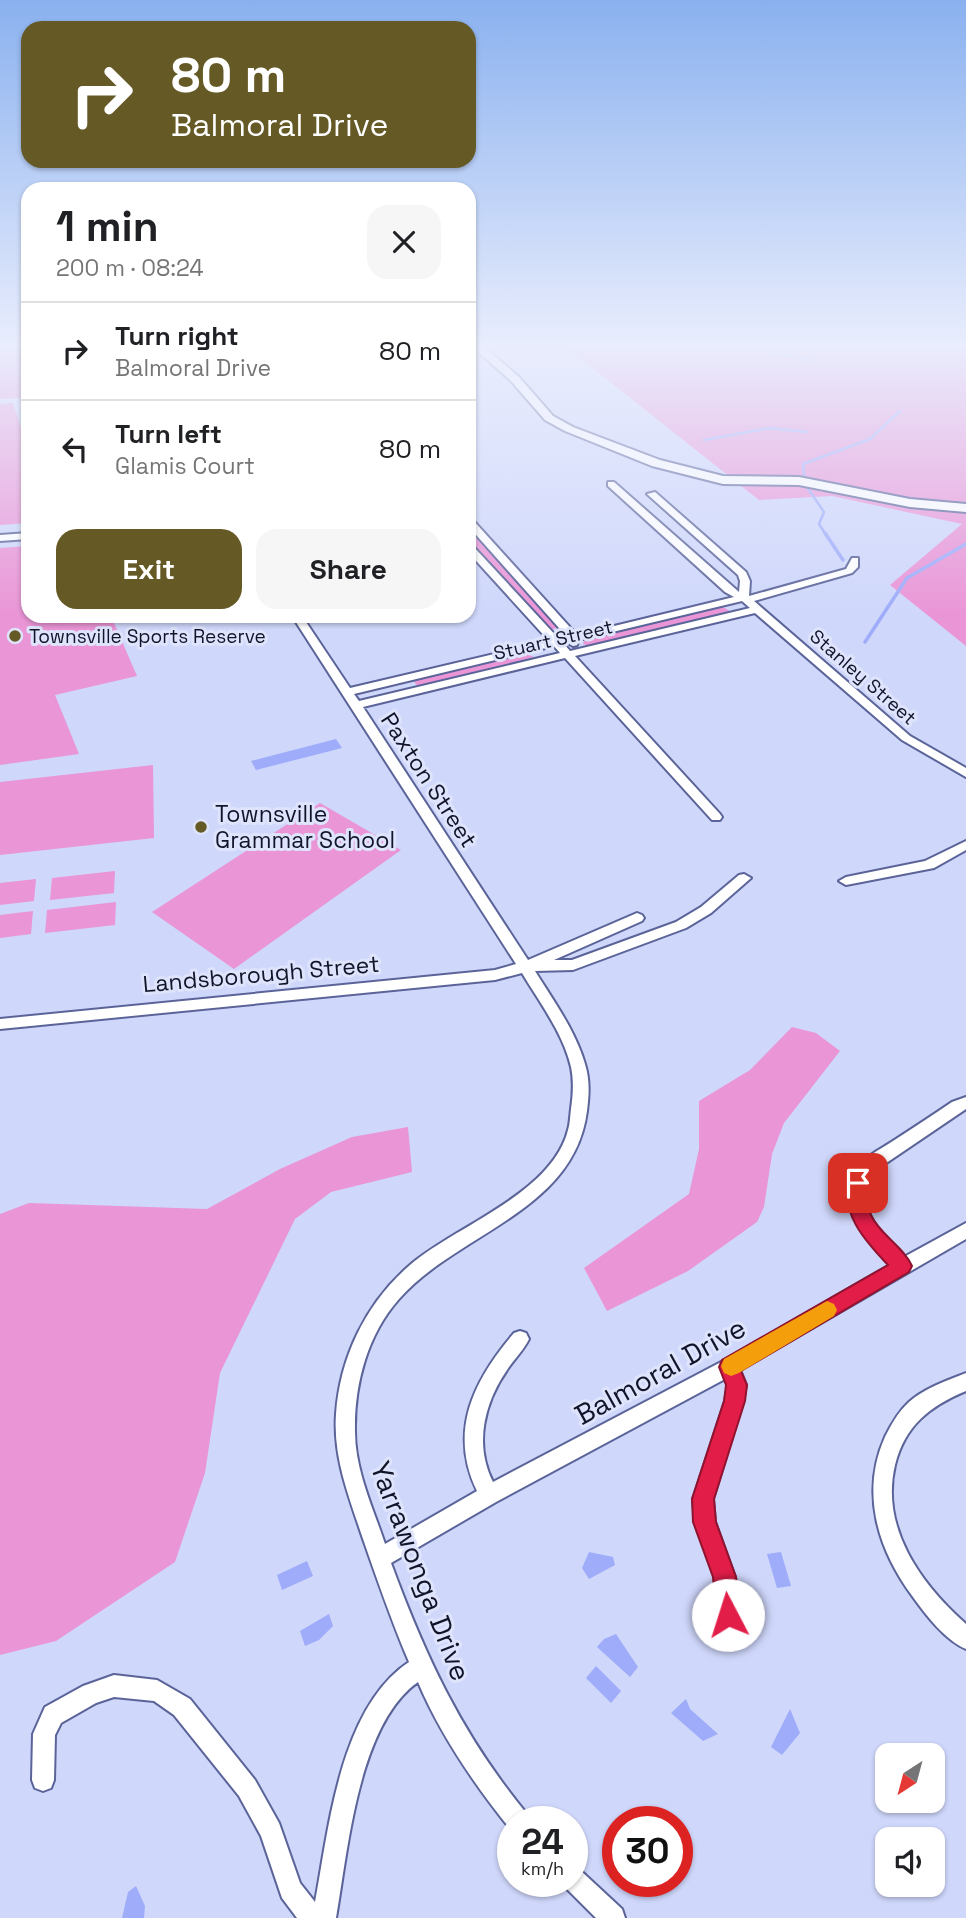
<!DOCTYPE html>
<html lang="en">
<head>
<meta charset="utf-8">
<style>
  :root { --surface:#fff; --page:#f6f6f6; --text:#202124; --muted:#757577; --line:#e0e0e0; --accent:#655925 }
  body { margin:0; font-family:"Space Grotesk",sans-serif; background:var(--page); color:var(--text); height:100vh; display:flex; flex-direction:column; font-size:26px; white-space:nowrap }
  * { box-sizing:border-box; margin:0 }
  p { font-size:23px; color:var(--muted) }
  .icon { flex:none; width:38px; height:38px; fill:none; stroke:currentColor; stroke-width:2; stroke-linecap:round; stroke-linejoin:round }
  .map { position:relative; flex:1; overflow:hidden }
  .drawer { position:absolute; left:21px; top:182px; width:455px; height:441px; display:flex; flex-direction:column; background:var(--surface); border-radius:21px; box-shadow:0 2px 5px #0004 }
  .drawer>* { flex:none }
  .top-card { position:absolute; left:21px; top:21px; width:455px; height:147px; border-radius:21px; box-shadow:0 2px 5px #0004; background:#655925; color:#fff; overflow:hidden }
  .needle { width:46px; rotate:216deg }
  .controls { position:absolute; left:875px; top:1743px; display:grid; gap:14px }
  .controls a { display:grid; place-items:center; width:70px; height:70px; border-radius:14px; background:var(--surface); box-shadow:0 2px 5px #0004; font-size:35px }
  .speed { position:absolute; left:497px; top:1806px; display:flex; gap:14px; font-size:35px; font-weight:700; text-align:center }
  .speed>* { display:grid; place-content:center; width:91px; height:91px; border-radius:50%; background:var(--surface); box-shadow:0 2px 5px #0004; line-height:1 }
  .speed small { font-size:18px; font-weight:400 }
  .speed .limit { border:10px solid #d22; background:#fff; color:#111 }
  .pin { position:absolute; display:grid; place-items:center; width:60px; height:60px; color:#fff; margin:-30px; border-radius:14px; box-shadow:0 4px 10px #0006 }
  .me { position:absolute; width:77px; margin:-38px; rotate:355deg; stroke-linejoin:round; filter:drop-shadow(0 0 5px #0008) }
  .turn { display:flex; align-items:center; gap:24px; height:147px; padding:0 35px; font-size:32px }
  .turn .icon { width:91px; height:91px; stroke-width:2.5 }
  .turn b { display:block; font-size:49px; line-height:60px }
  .round { display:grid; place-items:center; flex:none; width:74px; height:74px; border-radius:21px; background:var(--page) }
  .headline { display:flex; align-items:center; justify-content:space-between; height:119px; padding:0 35px }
  h1 { font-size:42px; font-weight:700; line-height:52px }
  .button { display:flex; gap:14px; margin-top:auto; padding:14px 35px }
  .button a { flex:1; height:80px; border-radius:21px; background:var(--accent); color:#fff; font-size:28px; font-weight:700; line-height:80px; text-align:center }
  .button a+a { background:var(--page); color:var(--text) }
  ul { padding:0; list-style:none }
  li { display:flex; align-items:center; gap:21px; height:98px; padding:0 35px; border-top:2px solid var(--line) }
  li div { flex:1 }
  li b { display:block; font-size:26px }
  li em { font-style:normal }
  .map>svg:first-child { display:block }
  .green { fill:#ea95d6 }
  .water { fill:#9eacfa }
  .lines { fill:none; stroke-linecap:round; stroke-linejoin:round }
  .stream-far1 { stroke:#9eacfa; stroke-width:2.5 }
  .stream { stroke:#9eacfa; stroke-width:3.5 }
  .minor-casing { stroke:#5b6499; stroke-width:4 }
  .secondary-casing { stroke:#5b6499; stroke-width:4 }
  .minor { fill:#fff; fill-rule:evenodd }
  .secondary { fill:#fff; fill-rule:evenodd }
  .route { fill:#e11d48; stroke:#92132f; stroke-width:2 }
  .slow { fill:#f59e0b }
  .poi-dot { fill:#655925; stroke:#dfe4fd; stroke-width:2.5 }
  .labels { text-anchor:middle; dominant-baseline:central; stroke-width:6; stroke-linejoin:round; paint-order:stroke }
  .far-poi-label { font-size:19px; fill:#12152a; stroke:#dfe4fd; text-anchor:start }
  .far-street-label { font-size:19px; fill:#12152a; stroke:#dfe4fd }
  .street-label { font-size:23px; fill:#12152a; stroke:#dfe4fd }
  .poi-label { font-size:23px; fill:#12152a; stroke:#dfe4fd; text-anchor:start }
  .near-street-label { font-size:28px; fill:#12152a; stroke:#dfe4fd }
</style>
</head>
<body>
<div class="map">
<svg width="966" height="1918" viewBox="0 0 966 1918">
  <rect width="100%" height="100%" fill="#cfd7fb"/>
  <g class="green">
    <path d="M0,347h28v51l-28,1z"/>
    <path d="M566,347h400v299l-76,-61 72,-61 -130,-28 -73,4z"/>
    <path d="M13,403l15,46v74l-28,2v-121z"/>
    <path d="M469,526l92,101 -12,3 -80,-90z"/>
    <path d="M28,546v70h83l26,60 -82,19 24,59 -79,11v-217z"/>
    <path d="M721,606l9,5 -140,35 -7,-2 2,-5z"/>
    <path d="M524,653l10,4 -116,30 -5,-7z"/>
    <path d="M153,765l1,73 -154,17v-73z"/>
    <path d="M320,803l81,47 -167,119 -82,-57z"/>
    <path d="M115,871l-1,22 -64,7 2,-22z"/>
    <path d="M36,879l-2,22 -34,4v-22z"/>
    <path d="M116,902l-1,23 -70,8 2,-23z"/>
    <path d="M33,911l-2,23 -31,4v-23z"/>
    <path d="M792,1027l24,6 24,18 -56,72 -12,31 -8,53 -7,15 -69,49 -81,40 -23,-43 105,-74 10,-45v-48l51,-31z"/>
    <path d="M408,1127l4,45 -81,20 -36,27 -75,154 -15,100 -30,89 -119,79 -56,14v-441l29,-11 178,6 73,-40 72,-32z"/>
  </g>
  <g class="water">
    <path d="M336,739l6,9 -86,22 -5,-9z"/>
    <path d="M589,1552l24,5 2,8 -26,14 -7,-11z"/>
    <path d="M781,1552l10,34 -14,2 -10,-34z"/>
    <path d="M307,1561l6,15 -31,14 -5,-15z"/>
    <path d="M329,1614l4,12 -14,14 -14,6 -5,-15z"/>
    <path d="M616,1634l22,33 -8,10 -33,-30 7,-8z"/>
    <path d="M596,1666l25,25 -10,12 -25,-25z"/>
    <path d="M686,1699l4,10 28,25 -15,7 -32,-28z"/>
    <path d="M790,1709l10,24 -18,22 -11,-8z"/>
    <path d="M136,1886l9,20 -1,12h-22l6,-26z"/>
  </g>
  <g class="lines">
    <g class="stream-far1">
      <path d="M747,347l62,13"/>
      <path d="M704,440l65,-12 38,4"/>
      <path d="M826,535l-7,-11 5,-12 -19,-28 -2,-20 67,-25 30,-28"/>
    </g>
    <g class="stream">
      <path d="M825,533l18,27"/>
      <path d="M865,642l42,-64 59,-34"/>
    </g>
    <g class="minor-casing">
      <g id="minor">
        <path d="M608,482h6l125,110 1,-11 -2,-6 -91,-81 8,-2 91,80 4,9 -1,15 97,-27 6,-11h6v9l-6,6 -98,28 156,135 56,32v9l-64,-37 -147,-127 -180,43 145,158 2,3 -2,3h-8l-147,-162 -202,49 165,253 109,-47 5,2 2,3 -2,3 -88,39h18l104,-38 25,-15 38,-32 5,-1 7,4 -40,35 -25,15 -113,42 -38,1c18,29 40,59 50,93 5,16 4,31 2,47 -13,101 -129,121 -188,188 -32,36 -45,86 -44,133 0,38 18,76 30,112l92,-53c-29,-60 -3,-111 37,-158l6,-2 6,2 3,6c-5,11 -15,20 -22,31 -23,33 -33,75 -14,112l230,-121 167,-96c-25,-26 -62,-68 -28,-103 8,-8 22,-15 31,-21 20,-13 40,-26 59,-39l14,-5v12l-93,63c-21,36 7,60 31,85l62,-34v16l-226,131 6,15 -3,16 -30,98 2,23 20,55 3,38 -3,7 -7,3 -7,-3 -3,-7 -3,-38 -20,-55 -2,-23 32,-98 3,-16 -3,-6 -229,123 -105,61c35,95 71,172 136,251l3,8h-17v9l-2,-1c-37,-46 -70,-94 -93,-148 -60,42 -70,168 -82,236h-39l-15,-20 -21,-62 -22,-40 -65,-81 -20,-14 -40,-4 -18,6 -35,20 -6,12 -1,45 -3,8 -8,3 -8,-3 -3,-8 1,-46 12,-27 38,-21 31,-11 43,5 33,19 65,81 24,43 21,60 15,19c14,-75 25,-194 94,-240 -18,-42 -33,-86 -48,-129 -13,-39 -28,-77 -25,-119 4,-57 30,-111 74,-149 45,-39 142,-71 158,-135 2,-6 2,-14 3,-21 2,-14 3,-28 0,-42 -8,-34 -31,-64 -49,-94l-27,7 -495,49v-10l495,-49 21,-6 -224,-348h10l48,72 199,-47 -80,-88v-9l3,1 87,94 8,-2 -98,-110v-9l3,1 105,116 157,-38 -9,-5 -117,-106zM742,601l8,7 -180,43 -6,-7 4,-1 5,3 4,-1 2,-5zM554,646l6,7 -201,48 -5,-7z"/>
        <path d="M28,533v6l-28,2v-6z"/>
        <path d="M966,841v9l-32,18 -88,17 -7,-4 7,-4 79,-16z"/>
        <path d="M966,1373v18c-36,15 -61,34 -71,74 -15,63 26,119 71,159v25c-21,-9 -40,-34 -53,-52 -35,-47 -53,-104 -28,-160 6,-12 13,-25 24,-35 16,-14 37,-21 57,-29z"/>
        <path d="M572,1866l8,4 42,39 3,9h-29l-32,-32 -3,-5h11z"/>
      </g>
    </g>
    <g class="secondary-casing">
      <path id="secondary" d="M473,347h11l35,30 34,39 20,11 87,33 63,16 76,1 111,22 56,5v8l-56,-5 -111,-22 -76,-1 -71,-18 -87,-35 -20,-11 -34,-39z"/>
    </g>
    <use href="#minor" class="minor"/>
    <use href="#secondary" class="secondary"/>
  </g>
  <linearGradient id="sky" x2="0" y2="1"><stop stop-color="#8ab1ef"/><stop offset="0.56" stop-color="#e9edfd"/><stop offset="1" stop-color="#e9edfd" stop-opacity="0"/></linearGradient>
  <rect width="966" height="616" fill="url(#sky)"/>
  <path class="route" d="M858,1175l7,3c5,10 0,23 6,37 9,20 32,31 41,51l-3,6 -168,99 6,14 -2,16 -31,98 2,23 20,55 4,38 -4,8 -8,4 -9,-4 -3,-8 -3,-38 -20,-55 -1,-23 32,-98 2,-16 -7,-18 3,-7 166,-95c-21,-22 -52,-55 -36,-87z"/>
  <path class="slow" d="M827,1301l7,3 3,6 -3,6 -95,57 -8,3 -7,-3 -3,-7 3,-7z"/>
  <g class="poi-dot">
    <circle cx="15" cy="636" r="7"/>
    <circle cx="201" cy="827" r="7"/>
  </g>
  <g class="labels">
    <g class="far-poi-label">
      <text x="29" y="636">Townsville Sports Reserve</text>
    </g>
    <g class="far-street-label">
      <text transform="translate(553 640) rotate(-13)">Stuart Street</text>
      <text transform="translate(863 677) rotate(41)">Stanley Street</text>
    </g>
    <g class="street-label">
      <text transform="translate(429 780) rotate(57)">Paxton Street</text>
      <text transform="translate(261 974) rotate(-5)">Landsborough Street</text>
    </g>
    <g class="poi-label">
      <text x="215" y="814">Townsville<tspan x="215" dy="26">Grammar School</tspan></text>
    </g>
    <g class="near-street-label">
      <text transform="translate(660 1371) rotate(-29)">Balmoral Drive</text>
      <text transform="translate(421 1571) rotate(69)">Yarrawonga Drive</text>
    </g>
  </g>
</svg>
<div class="controls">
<a><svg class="needle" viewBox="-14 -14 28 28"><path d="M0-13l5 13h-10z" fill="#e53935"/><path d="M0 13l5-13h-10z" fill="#757577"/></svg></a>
<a><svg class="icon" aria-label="sound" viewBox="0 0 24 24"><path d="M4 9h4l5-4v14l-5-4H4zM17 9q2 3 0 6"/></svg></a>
</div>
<div class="speed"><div>24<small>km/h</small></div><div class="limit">30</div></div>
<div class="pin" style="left:858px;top:1183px;background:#d93025"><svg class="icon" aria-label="arrive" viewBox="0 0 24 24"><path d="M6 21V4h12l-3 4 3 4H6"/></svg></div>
<svg class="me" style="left:728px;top:1615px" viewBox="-20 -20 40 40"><circle r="19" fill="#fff"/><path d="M0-13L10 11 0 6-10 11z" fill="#e11d48"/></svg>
<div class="top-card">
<div class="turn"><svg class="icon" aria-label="right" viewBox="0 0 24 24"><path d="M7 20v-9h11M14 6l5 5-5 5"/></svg><div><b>80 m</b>Balmoral Drive</div></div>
</div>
<section class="drawer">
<div class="headline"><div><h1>1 min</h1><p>200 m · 08:24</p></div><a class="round"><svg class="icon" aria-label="close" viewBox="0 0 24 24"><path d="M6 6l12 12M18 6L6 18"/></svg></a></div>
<ul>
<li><svg class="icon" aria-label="right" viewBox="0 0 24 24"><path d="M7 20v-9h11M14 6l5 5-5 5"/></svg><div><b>Turn right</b><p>Balmoral Drive</p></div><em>80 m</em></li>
<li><svg class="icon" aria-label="left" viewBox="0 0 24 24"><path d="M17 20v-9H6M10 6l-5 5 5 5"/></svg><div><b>Turn left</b><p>Glamis Court</p></div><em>80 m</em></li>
</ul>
<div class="button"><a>Exit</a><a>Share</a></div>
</section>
</div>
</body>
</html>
